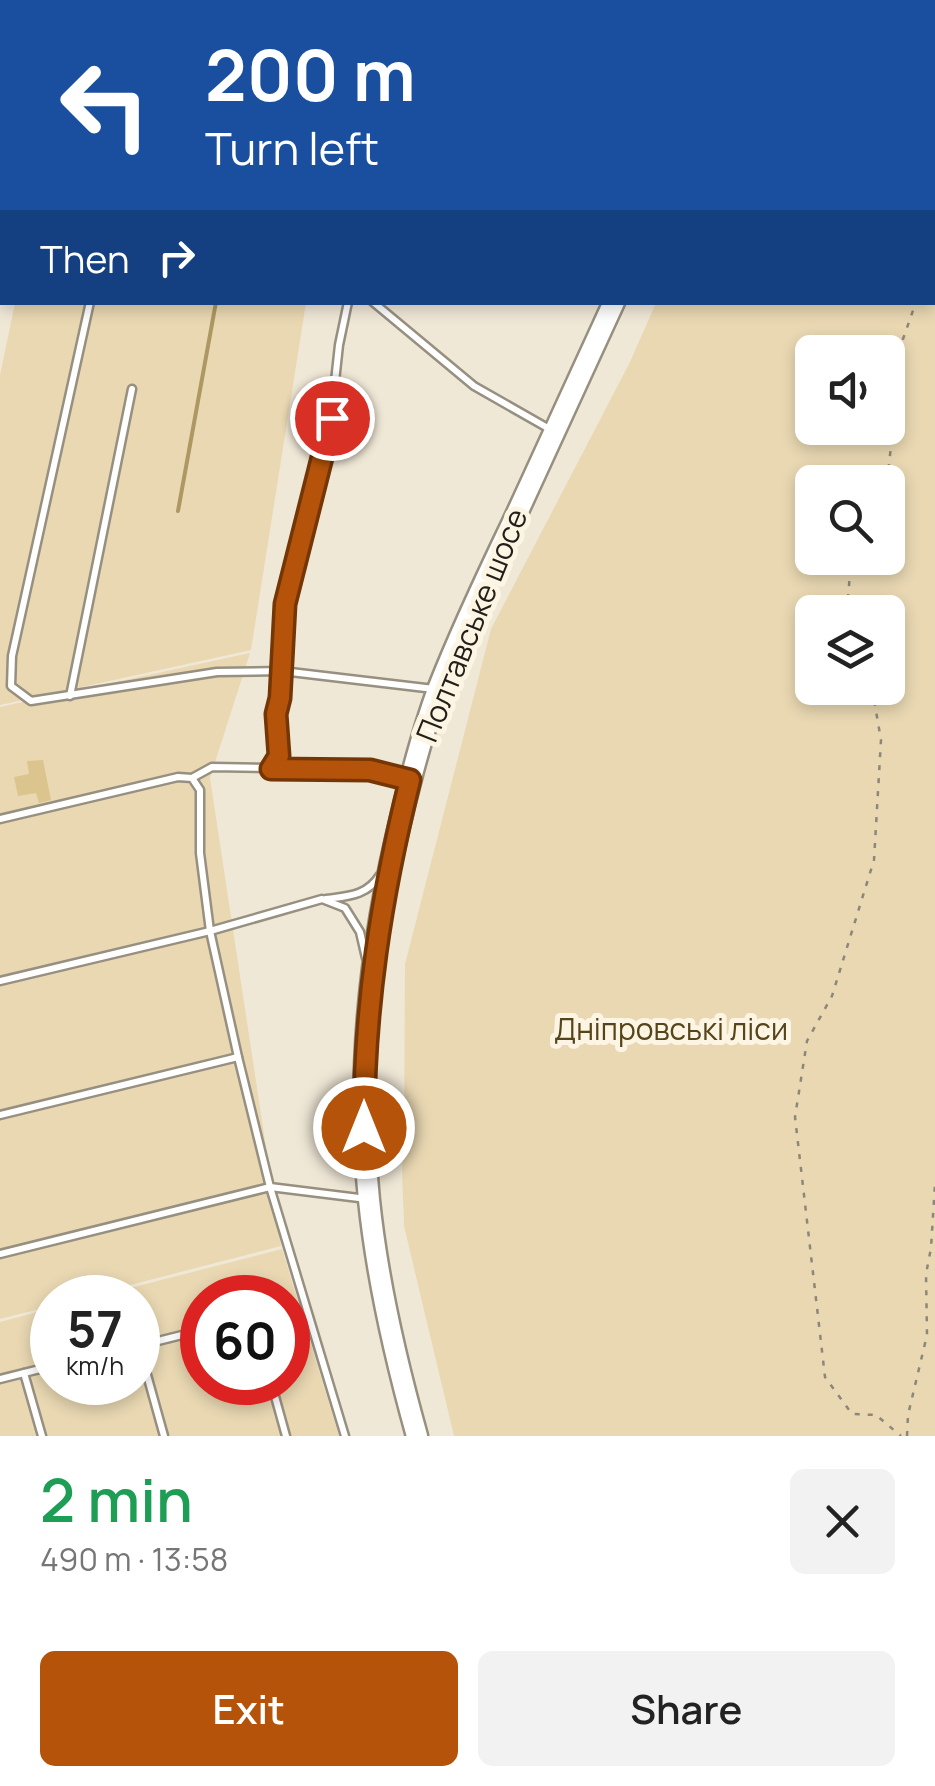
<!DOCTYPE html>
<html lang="en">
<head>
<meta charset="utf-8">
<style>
  :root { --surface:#fff; --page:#f2f2f2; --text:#222; --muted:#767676; --accent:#b45309 }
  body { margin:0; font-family:Manrope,sans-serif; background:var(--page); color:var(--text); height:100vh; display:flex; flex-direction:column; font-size:38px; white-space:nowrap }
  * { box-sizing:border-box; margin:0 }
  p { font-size:32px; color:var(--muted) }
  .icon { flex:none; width:55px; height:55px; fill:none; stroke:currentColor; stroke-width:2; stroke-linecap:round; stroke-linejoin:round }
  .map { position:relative; height:1436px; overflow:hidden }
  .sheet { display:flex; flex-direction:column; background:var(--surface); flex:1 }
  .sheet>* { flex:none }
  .guide { position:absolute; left:0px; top:0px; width:935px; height:305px; box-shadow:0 5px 15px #0003; background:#1a4fa0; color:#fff; overflow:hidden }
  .controls { position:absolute; left:795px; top:335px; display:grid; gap:20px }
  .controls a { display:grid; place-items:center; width:110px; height:110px; border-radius:15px; background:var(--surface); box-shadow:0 5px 15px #0003; font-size:50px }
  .speed { position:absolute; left:30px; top:1275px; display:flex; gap:20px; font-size:50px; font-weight:700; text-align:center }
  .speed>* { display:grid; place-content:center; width:130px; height:130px; border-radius:50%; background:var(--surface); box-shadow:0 5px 15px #0003; line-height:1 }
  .speed small { font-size:25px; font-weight:400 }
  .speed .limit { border:15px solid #d22; background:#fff; color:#111 }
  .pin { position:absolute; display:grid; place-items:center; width:85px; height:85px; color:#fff; margin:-42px; border:5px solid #fff; border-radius:50%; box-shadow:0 2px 10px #0007 }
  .me { position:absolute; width:110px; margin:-55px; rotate:0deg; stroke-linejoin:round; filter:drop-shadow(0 0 8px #0008) }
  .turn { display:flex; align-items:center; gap:35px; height:210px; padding:0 40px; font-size:45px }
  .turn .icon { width:130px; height:130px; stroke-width:2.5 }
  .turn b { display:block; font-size:70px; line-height:85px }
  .then { display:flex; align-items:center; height:95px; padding:0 40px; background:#0003; gap:20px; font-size:38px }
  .round { display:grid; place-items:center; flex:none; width:105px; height:105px; border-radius:15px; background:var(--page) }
  .head { display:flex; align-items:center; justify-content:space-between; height:170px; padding:0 40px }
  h1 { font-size:60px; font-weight:600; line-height:75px; color:#1e9e55 }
  .cta { display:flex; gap:20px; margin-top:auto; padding:20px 40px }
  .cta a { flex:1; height:115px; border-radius:15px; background:var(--accent); color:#fff; font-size:40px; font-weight:600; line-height:115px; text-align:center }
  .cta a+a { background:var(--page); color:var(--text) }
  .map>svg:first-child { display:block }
  .green { fill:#e9d8b2; fill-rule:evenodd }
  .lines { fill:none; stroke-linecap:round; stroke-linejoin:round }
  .stream { stroke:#ad9763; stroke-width:4 }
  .building { fill:#dbc48e }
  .service-casing { stroke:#979080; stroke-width:11 }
  .primary-casing { stroke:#979080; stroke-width:25 }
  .path { stroke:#8c877b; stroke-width:2.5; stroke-dasharray:5 8; stroke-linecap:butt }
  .service { stroke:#fff; stroke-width:6 }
  .primary { stroke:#fff; stroke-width:20 }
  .route-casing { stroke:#753606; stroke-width:25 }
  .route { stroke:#b45309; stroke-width:18 }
  .labels { text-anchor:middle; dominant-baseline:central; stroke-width:10; stroke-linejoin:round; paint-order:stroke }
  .street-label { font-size:30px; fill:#211f18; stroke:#fdf5e4 }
  .park-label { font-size:30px; fill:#56451b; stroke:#fdf5e4 }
</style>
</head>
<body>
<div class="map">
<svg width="935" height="1436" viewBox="0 0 935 1436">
  <rect width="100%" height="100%" fill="#f0e8d7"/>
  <g class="green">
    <path d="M777,0h158v1436h-481l-50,-210c0,-26 -4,-51 0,-77l1,-185 86,-335 138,-265 27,-61 276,-1v-300h-156zM888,352v76h-76v-76zM888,482v76h-76v-76zM888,612v76h-76v-76z"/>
    <path d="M15,303h291l-55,347 -251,55v-330z"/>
    <path d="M250,653l-40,125 71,468 -197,51 -32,1v8l-52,13v-612z"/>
    <path d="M282,1249l57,187h-339v-114l52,-14v74h86v-84l-43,-1zM202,1298h86v84h-86z"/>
  </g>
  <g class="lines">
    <g class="stream">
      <path d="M292,2l1,-2"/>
      <path d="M178,511l38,-209"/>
    </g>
  </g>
  <path class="building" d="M43,760l8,40 -12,3 -3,-10 -18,3 -4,-19 15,-3 -2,-13z"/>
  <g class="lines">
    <g class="service-casing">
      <g id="service">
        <path d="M160,2v-2"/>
        <path d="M458,2v-2"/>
        <path d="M90,302l-78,354 -1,30 20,15 186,-29 65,-1 152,18"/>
        <path d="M373,302l101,84 79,45"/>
        <path d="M70,696l62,-307"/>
        <path d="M271,769l8,-13 -2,-41 3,-18 5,-93 46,-186 8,-73 9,-43"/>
        <path d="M192,778l20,-11 158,3 36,9"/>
        <path d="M0,819l178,-42 14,1 8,12v63l10,78 28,126 32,130 75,249"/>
        <path d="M326,899c22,-3 41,-3 54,-24"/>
        <path d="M0,981l210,-50 112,-32 23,9 15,24 6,26"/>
        <path d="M0,1115l238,-58"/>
        <path d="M0,1254l270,-67 97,12"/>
        <path d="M138,1346l64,-16"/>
        <path d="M139,1346l25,90"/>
        <path d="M24,1373l18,63"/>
        <path d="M0,1379l52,-13"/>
        <path d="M271,1382l15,54"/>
      </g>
    </g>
    <g class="primary-casing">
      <g id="primary">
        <path d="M745,2l1,-2"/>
        <path d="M417,1436c-21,-75 -40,-158 -48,-236 -13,-131 2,-263 34,-390 10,-41 21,-83 36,-123 22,-56 48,-111 74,-165 33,-73 67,-146 101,-220"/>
      </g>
    </g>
    <g class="path">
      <path d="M932,247l3,-11"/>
      <path d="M887,482l16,-143 13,-37"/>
      <path d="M847,612l3,-40 9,-14"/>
      <path d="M872,688l9,52 -7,120 -42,136 -25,45 -12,76 30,260 27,37 24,1 25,21"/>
      <path d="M907,1436l1,-21 19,-80 -1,-61 5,-26 4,-64"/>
    </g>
    <use href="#service" class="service"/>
    <use href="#primary" class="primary"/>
  </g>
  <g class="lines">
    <g class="route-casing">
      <path id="route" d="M332,418l-47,186 -5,94 -4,16 3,42 -8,13 99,1 40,10c-29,117 -46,227 -46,348"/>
    </g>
    <use href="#route" class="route"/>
  </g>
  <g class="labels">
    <g class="street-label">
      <text transform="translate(471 625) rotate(-68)">Полтавське шосе</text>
    </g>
    <g class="park-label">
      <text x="671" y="1028">Дніпровські ліси</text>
    </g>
  </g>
</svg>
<div class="controls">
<a><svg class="icon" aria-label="sound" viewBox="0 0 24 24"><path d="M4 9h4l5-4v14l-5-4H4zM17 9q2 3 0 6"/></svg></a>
<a><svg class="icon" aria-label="search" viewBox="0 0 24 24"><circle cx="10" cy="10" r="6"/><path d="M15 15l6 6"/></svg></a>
<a><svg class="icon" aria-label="layers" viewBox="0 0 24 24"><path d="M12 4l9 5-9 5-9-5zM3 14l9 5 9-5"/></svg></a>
</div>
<div class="speed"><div>57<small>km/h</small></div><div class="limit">60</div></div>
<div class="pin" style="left:332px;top:418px;background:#d93025"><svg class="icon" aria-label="arrive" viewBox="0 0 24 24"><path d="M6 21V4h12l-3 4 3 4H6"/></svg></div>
<svg class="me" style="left:364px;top:1128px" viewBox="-20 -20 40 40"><circle r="17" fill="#b45309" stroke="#fff" stroke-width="3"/><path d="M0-11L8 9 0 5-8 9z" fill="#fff"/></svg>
<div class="guide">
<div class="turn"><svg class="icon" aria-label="left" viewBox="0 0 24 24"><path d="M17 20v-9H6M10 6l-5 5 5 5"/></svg><div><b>200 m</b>Turn left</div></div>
<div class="then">Then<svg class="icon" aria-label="right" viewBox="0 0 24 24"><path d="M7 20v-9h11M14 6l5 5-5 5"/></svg></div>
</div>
</div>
<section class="sheet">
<div class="head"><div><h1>2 min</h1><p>490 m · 13:58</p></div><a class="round"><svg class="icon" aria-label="close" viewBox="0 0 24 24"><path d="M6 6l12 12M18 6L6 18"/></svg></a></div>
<div class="cta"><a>Exit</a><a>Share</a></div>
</section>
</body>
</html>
